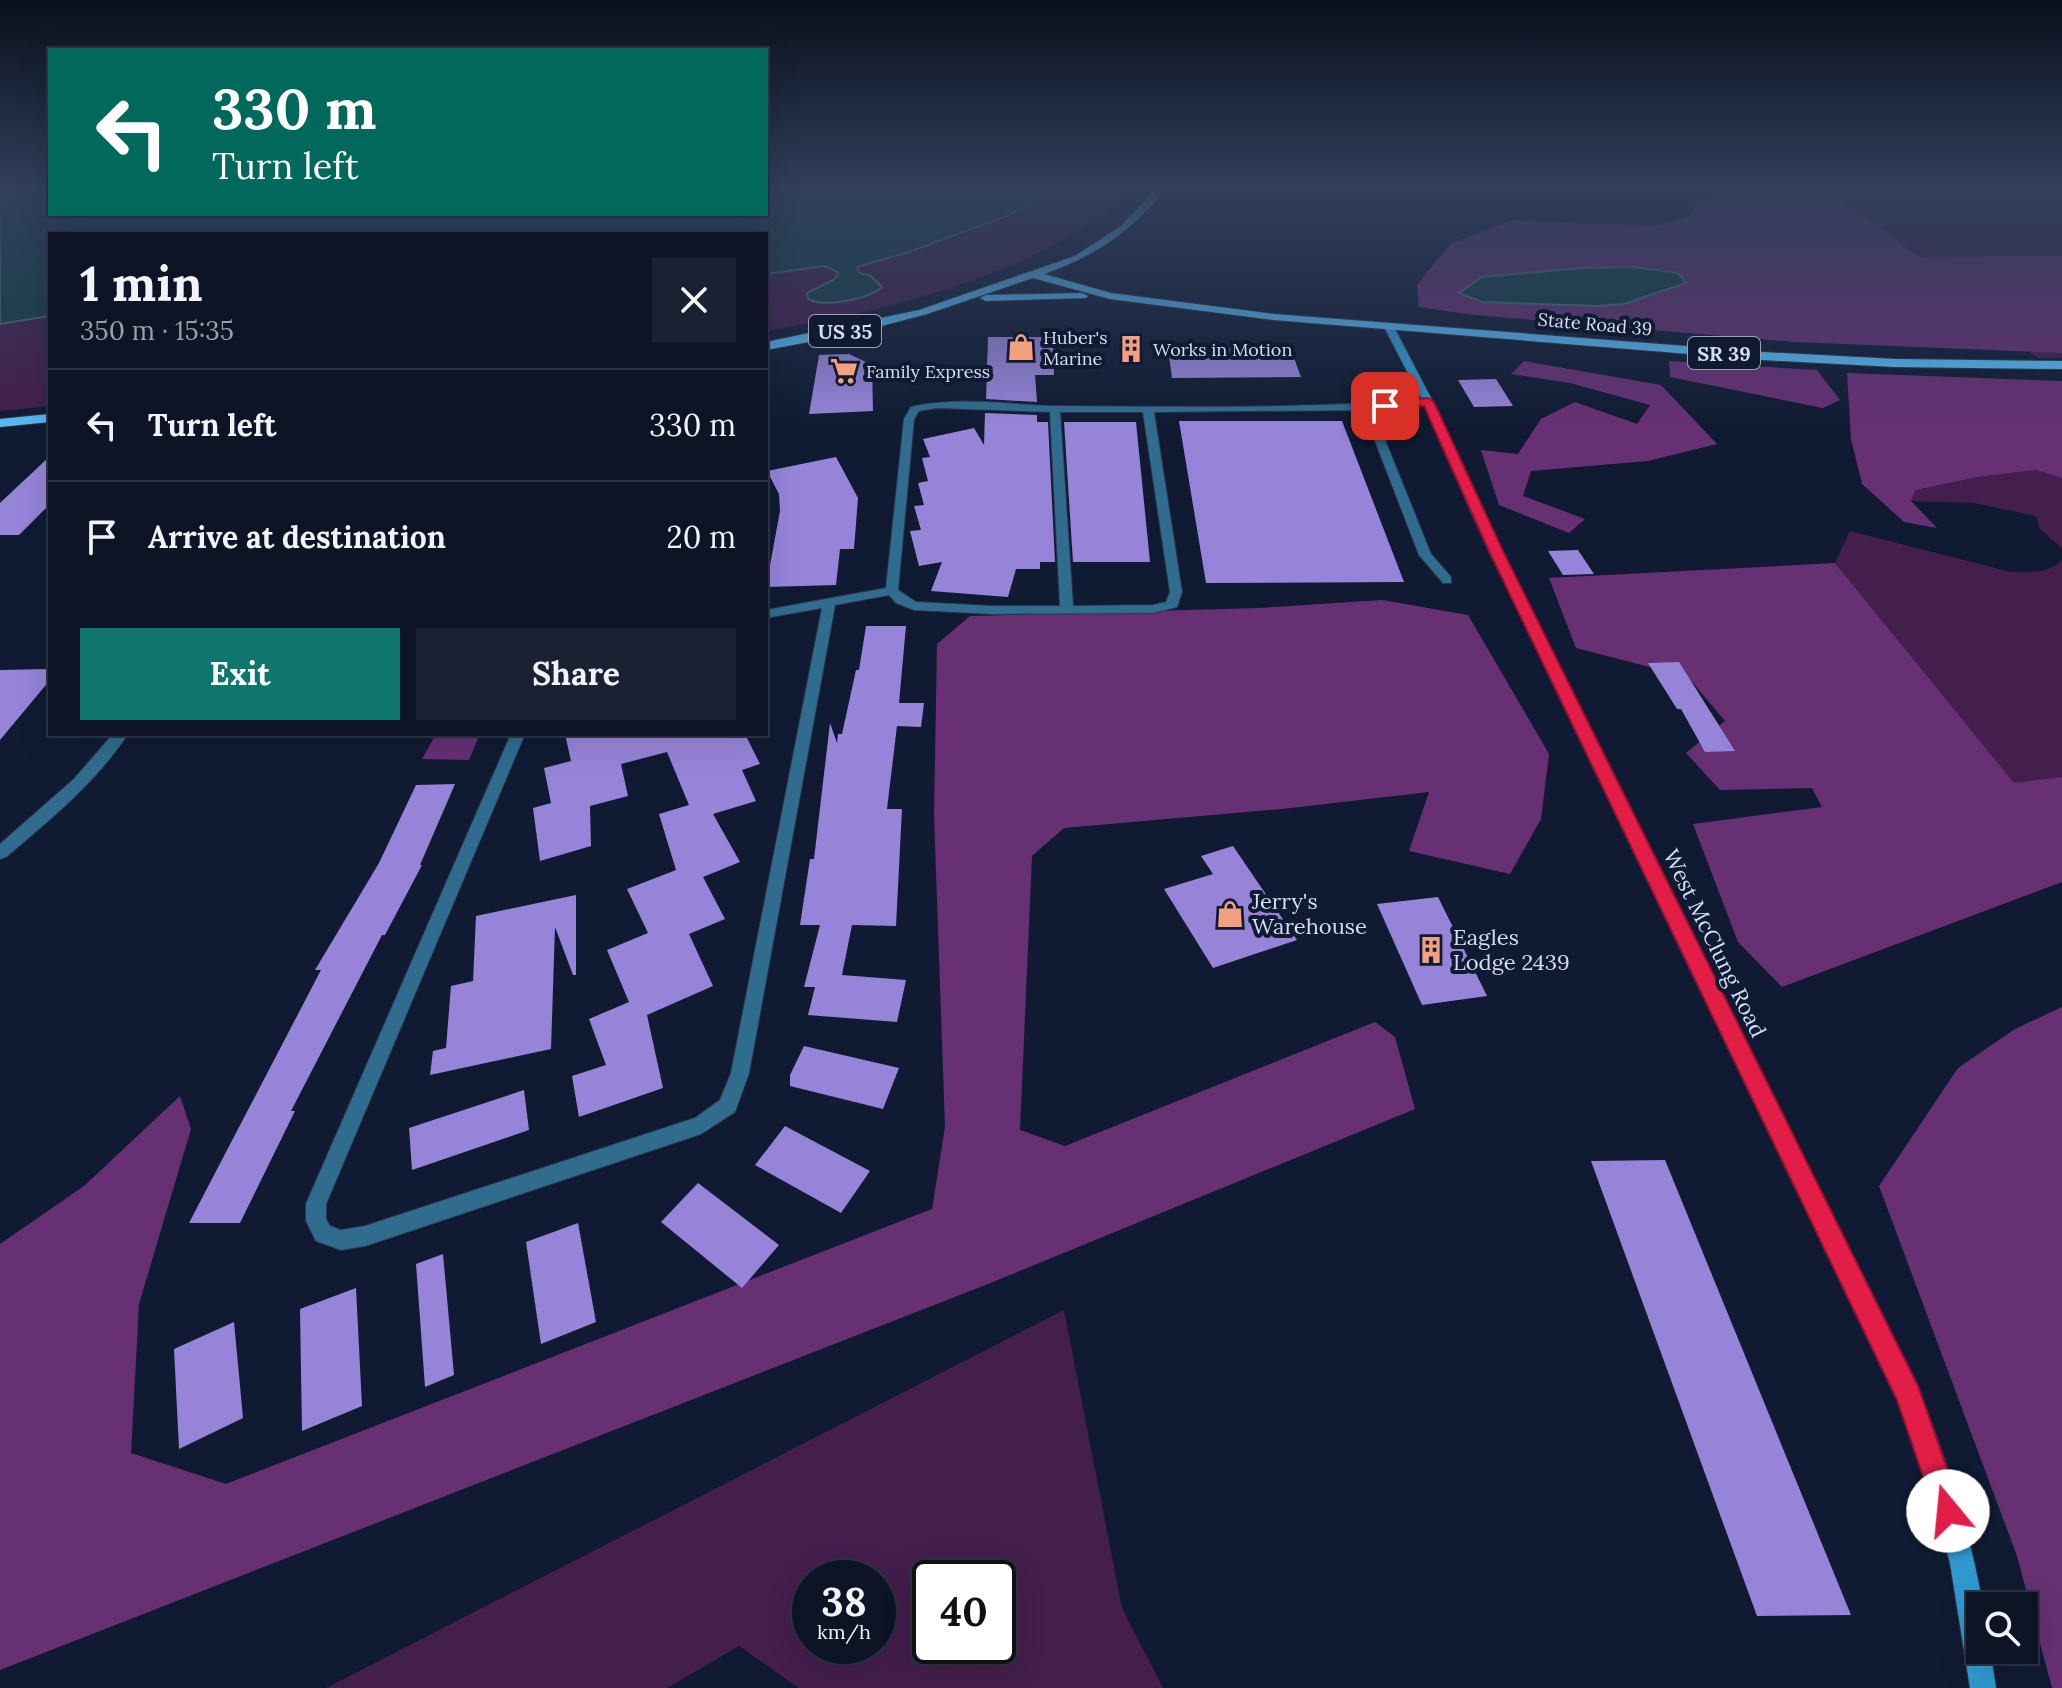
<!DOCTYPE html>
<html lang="en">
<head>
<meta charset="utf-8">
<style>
  :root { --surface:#0c1426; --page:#1a2132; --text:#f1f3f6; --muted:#9a9ea7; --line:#2c3343; --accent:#0f766e }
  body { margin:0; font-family:Lora,serif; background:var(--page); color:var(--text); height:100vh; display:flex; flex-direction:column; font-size:30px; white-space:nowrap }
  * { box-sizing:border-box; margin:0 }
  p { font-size:26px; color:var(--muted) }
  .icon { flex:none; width:44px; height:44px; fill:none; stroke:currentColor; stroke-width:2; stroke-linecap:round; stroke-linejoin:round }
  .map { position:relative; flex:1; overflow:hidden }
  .details { position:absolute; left:48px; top:232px; width:720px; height:504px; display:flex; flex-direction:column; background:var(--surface); border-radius:0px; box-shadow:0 8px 32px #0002,0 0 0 2px var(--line) }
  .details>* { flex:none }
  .banner { position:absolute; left:48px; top:48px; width:720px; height:168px; border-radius:0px; box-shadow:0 8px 32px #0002,0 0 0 2px var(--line); background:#00695c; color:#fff; overflow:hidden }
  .tools { position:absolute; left:1966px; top:1592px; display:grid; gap:16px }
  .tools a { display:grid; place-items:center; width:72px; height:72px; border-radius:0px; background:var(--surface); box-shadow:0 8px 32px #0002,0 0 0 2px var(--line); font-size:40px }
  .speed { position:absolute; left:792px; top:1560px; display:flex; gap:16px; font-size:40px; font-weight:700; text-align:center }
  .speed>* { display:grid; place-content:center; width:104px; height:104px; border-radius:50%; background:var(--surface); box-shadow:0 8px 32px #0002,0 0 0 2px var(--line); line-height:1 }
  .speed small { font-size:20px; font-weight:400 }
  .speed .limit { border:4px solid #111; border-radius:12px; background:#fff; color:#111 }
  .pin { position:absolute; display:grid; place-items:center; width:68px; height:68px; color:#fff; margin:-34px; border-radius:16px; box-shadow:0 4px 12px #0006 }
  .me { position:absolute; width:88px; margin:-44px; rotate:343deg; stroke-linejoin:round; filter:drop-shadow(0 0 6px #0008) }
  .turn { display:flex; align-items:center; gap:28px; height:168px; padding:0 32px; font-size:36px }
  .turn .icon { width:104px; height:104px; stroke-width:2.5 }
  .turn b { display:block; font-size:56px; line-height:68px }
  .round { display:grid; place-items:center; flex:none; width:84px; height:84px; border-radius:0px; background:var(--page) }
  .head { display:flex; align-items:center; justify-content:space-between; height:136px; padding:0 32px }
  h1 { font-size:48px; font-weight:800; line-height:60px }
  .button { display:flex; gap:16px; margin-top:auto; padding:16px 32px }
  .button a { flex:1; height:92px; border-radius:0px; background:var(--accent); color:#fff; font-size:32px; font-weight:800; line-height:92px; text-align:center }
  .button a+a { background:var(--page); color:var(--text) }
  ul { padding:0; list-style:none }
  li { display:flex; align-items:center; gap:24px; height:112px; padding:0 32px; border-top:2px solid var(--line) }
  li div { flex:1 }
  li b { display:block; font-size:30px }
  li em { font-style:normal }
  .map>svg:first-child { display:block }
  .green { fill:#441e4d; fill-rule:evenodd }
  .forest { fill:#663073; fill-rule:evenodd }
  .water { fill:#123f45; stroke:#4c6e78; stroke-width:2 }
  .building { fill:#9584d8 }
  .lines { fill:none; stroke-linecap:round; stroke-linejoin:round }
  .street-casing { stroke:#2c364d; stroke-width:2 }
  .secondary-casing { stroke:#2c364d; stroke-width:2 }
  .primary-casing { stroke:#2c364d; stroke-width:2 }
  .street { fill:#306c8e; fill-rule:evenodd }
  .secondary { fill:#3099d0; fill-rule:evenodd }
  .primary { fill:#57baf4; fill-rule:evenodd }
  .route { fill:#e11d48; stroke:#92132f; stroke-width:2 }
  .labels { text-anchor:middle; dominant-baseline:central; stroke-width:8; stroke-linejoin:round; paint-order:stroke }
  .far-street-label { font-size:18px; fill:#d5ddee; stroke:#101b33 }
  .far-poi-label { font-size:18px; fill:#d5ddee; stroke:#101b33; text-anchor:start }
  .shield { fill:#101b33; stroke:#9aa3b6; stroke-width:2 }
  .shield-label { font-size:20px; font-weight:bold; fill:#d5ddee }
  .poi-label { font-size:22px; fill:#d5ddee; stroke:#101b33; text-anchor:start }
  .street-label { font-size:22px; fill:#d5ddee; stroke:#101b33 }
</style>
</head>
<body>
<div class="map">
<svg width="2062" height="1688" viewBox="0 0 2062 1688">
  <rect width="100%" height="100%" fill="#101b33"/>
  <g class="green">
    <path d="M1056,189h81c-107,88 -238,119 -371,142v-57c35,-5 70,-7 105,-13 64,-12 129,-39 185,-72z"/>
    <path d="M1813,189h249v169h-24z"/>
    <path d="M50,316v90l-50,5v-87z"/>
    <path d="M2036,470l26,8v70l-22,-19 -4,-13 -62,-13 -63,-2 5,-11 62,-13z"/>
    <path d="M1850,531l161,41c17,0 39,2 51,-12v217l-48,7 -179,-221z"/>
    <path d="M1064,1310l58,298 41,80h-364l-60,-42 -72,42h-341zM810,1578h68v68h-68zM998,1578v68h-68v-68z"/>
  </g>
  <g class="forest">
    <path d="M1730,189h96l93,68 143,-1v97l-267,-11 -321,-27 -55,-8 -2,-22 33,-41 62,-24 140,6 38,-9 8,-18 34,-6zM1633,267l45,6 7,10 -61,21 -28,2 -114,-4 -22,-9 22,-16 101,-9z"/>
    <path d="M1524,361l137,24 56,59 -69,17 -117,10 -8,25 62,23 -16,14 -70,-28 -18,-55 37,4 23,-35 34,-17 62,22 13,-19 -80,-22 -59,-9z"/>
    <path d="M1669,361l148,9 23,30 -17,8 -153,-31z"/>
    <path d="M1847,373l215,8v97l-26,-8 -58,7 -62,13 -5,11 26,27 -33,-6 -42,-38 -11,-45z"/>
    <path d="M1835,563l179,220 48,-6v105l-280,105 -44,-45 -45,-118 129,-17 -10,-19 -92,2 -34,-37 39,-32 -37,-44 -112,-29 -27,-70z"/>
    <path d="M1382,600l86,15 81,139 -8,65 -31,55 -101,-23 20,-59 -147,17 -218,19 -32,28 -12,274 45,16 310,-124 20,15 20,72 -427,175 -988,386v-426l84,-58 96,-90 11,33 -52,175 -8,149 95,31 706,-275 13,-82 -11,-312 3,-171 33,-28 289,-8z"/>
    <path d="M436,734h44l-11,26 -47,-1z"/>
    <path d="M2062,1007v681h-10l-35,-132 -138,-370 79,-118 57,-39z"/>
  </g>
  <g class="water">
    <path d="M0,189h50v25h716v-25h290l-47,26 -97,36 -55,16 2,6 12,3 11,11c-14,12 -57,21 -74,12l-1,-6 28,-14 3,-7 -14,-6 -58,8v-40h-716v82l-50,8z"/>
    <path d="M1633,267l45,6 8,10 -62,21 -28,2 -114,-4 -23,-9 23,-16 101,-9z"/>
  </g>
  <g class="building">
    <path d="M988,337h65l1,38h-19l2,27 -51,-3z"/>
    <path d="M1290,347l11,30 -129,1 -4,-30z"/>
    <path d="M849,354l23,11 1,46 -64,3 10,-59z"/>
    <path d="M1496,379l17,27 -39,1 -16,-27z"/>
    <path d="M985,413l52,2v7h11l7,140h-15v7h-24l-8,28 -77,-6 11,-29 -23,4 -9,-35 11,-1 -7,-24 10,-1 -6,-22 10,-2 -6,-23 8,-1 -7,-18 51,-11 10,17z"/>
    <path d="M1179,421h163l62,161 -198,1z"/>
    <path d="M1064,422h72l14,140h-77z"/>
    <path d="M50,456v48l-31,31h-19v-32z"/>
    <path d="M836,457l22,41 -4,51h-14l-4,36 -70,2 14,-76 -1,-17 -12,-23z"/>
    <path d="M1578,550l16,24 -31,1 -15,-24z"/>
    <path d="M866,626h40l-7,77h25l-3,24 -24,-1 -10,83h15l-6,117 -44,-1 -10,50 64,5 -9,42 -89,-7 7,-28h-11l16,-62h-20l10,-66h4l16,-136 7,20 1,-9h4l14,-64h3z"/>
    <path d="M1679,662l29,46 27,43 -30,1 -24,-43h-4l-29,-46z"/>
    <path d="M50,669v11l-50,60v-70z"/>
    <path d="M565,734h180l15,30 -18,6 14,31 -43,13 27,48 -37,15 22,42 -36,15 24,52 -66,29 16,73 -84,29 -7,-41 34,-11 -17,-46 40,-17 -22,-52 41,-17 -21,-44 49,-19 -17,-56 30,-9 -22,-53 -46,12 7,32 -38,10 1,40 -51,15 -7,-53 18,-5 -7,-35 27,-7z"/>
    <path d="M455,784l-35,81h2l-37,70h-3l-91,176h4l-55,112h-51l132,-253h-6l64,-107 37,-78z"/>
    <path d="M1233,846l64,94 -84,28 -49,-79 49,-15 -12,-18z"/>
    <path d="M576,895v80h-3l-18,-48 -4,122 -121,26 3,-24 13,-3 5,-62 22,-5 3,-65z"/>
    <path d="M1438,897l49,99 -65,9 -45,-101z"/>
    <path d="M804,1046l95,22 -16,41 -93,-23v-11z"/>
    <path d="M524,1090l5,40 -117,40 -3,-42z"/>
    <path d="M785,1126l85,45 -29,42 -86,-48z"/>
    <path d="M1665,1160l186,455 -94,1 -166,-455z"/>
    <path d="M698,1183l81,62 -37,43 -81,-66z"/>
    <path d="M578,1223l18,99 -55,22 -15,-102z"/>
    <path d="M443,1254l11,121 -29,12 -9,-123z"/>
    <path d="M356,1288l6,118 -60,25 -2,-122z"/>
    <path d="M234,1322l9,96 -64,31 -5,-100z"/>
  </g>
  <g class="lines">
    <g class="street-casing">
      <g id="street">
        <path d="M1428,399l4,1v4l-59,6 58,144 20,23v6h-8l-24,-28 -56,-145 -209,2 28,180 -5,15 -24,6 -160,1 -79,-4 -18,-7 -7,-8 -54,10 -86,468 -14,39 -34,22 -336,112 -24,4 -25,-9 -10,-20v-17l205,-470h14l-199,470v15l4,7 11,4 24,-4 330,-108 25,-18 11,-27 91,-465 -56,10v-8l120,-22 18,-169 7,-12c47,-11 98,-2 146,-1 123,1 248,3 371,-7zM937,408l113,4 10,194h-67l-77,-4 -18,-12 16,-171 5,-8zM1060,412h83l27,180 -4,10 -13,3 -80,1z"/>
        <path d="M113,734h15c-32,48 -78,86 -122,123l-6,2v-15l74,-65z"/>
      </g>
    </g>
    <g class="secondary-casing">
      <path id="secondary" d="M1385,323l8,2 40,77 55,121 429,864c29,70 53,144 66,219h-3v44h10l6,38h-26l-20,-125 -22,-79 -29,-85 -423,-876 -53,-121 -40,-77z"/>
    </g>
    <g class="primary-casing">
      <g id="primary">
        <path d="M1156,189h10c-36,43 -69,66 -122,85l67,19 163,21 489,38 132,7 167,2v8l-167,-2 -132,-7 -489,-40 -164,-21 -77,-21 -106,36 -76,20 -85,16v-8l153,-32 156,-54 46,-30z"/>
        <path d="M1082,293l6,3 -2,2 -100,3 -6,-3 6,-3z"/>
        <path d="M50,414v8l-50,5v-8z"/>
      </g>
    </g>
    <use href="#street" class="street"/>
    <use href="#secondary" class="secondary"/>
    <use href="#primary" class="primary"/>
  </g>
  <linearGradient id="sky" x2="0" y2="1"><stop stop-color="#090f1c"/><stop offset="0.44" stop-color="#313f5b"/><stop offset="1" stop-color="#313f5b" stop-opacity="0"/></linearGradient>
  <rect width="2062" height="425" fill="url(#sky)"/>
  <path class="route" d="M1428,398l6,4 68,147 416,837 44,125 -4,9 -10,4 -10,-4 -41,-120 -409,-851 -64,-143 -39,3 -6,-3 6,-4z"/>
  <defs>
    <g id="shop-bare" transform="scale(2.16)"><path d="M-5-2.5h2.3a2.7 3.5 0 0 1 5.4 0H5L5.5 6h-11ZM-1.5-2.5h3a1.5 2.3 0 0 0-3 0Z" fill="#f2a080" stroke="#101b33" stroke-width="2.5" paint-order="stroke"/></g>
    <g id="building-bare" transform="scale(2.16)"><path d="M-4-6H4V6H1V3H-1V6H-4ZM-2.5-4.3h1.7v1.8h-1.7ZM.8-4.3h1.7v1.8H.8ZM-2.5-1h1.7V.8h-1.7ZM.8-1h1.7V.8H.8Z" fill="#f2a080" stroke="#101b33" stroke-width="2.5" paint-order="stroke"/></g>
    <g id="supermarket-bare" transform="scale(2.16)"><path d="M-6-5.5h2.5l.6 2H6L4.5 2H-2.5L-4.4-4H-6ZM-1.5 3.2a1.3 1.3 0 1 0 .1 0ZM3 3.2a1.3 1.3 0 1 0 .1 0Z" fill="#f2a080" stroke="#101b33" stroke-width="2.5" paint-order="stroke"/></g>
  </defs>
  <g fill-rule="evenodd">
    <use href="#shop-bare" x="1021" y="347"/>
    <use href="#building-bare" x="1131" y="349"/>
    <use href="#supermarket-bare" x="844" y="371"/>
    <use href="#shop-bare" x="1230" y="914"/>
    <use href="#building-bare" x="1431" y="950"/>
  </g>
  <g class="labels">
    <g class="far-street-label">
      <text transform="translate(1595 324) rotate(5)">State Road 39</text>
    </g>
    <g class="far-poi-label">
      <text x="1043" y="337">Huber's<tspan x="1043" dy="21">Marine</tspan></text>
      <text x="1153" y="349">Works in Motion</text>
      <text x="866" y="371">Family Express</text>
    </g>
    <g class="shield">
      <rect x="809" y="315" width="72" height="32" rx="6"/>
      <rect x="1688" y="337" width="72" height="32" rx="6"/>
    </g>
    <g class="shield-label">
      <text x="845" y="331">US 35</text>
      <text x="1724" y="353">SR 39</text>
    </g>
    <g class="poi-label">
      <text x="1252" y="901">Jerry's<tspan x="1252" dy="25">Warehouse</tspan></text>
      <text x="1453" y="937">Eagles<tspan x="1453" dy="25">Lodge 2439</tspan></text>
    </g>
    <g class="street-label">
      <text transform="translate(1715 943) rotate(64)">West McClung Road</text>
    </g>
  </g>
</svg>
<div class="tools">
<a><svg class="icon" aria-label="search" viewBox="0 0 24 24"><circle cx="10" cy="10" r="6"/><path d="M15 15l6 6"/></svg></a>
</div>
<div class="speed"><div>38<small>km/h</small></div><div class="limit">40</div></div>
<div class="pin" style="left:1385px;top:406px;background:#d93025"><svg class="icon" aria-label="arrive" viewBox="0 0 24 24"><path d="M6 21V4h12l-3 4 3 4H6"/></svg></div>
<svg class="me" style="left:1948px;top:1511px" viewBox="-20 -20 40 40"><circle r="19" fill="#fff"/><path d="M0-13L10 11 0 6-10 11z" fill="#e11d48"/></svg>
<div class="banner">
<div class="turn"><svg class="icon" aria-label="left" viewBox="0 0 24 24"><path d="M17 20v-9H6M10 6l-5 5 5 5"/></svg><div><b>330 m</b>Turn left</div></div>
</div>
<section class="details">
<div class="head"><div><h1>1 min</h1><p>350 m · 15:35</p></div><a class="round"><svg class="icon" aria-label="close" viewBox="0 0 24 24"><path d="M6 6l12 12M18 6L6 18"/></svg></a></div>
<ul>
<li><svg class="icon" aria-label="left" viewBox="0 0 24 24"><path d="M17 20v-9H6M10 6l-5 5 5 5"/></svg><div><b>Turn left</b></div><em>330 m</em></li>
<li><svg class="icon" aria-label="arrive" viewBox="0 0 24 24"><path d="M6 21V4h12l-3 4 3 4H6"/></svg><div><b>Arrive at destination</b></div><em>20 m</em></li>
</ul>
<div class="button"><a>Exit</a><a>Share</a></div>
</section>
</div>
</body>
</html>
